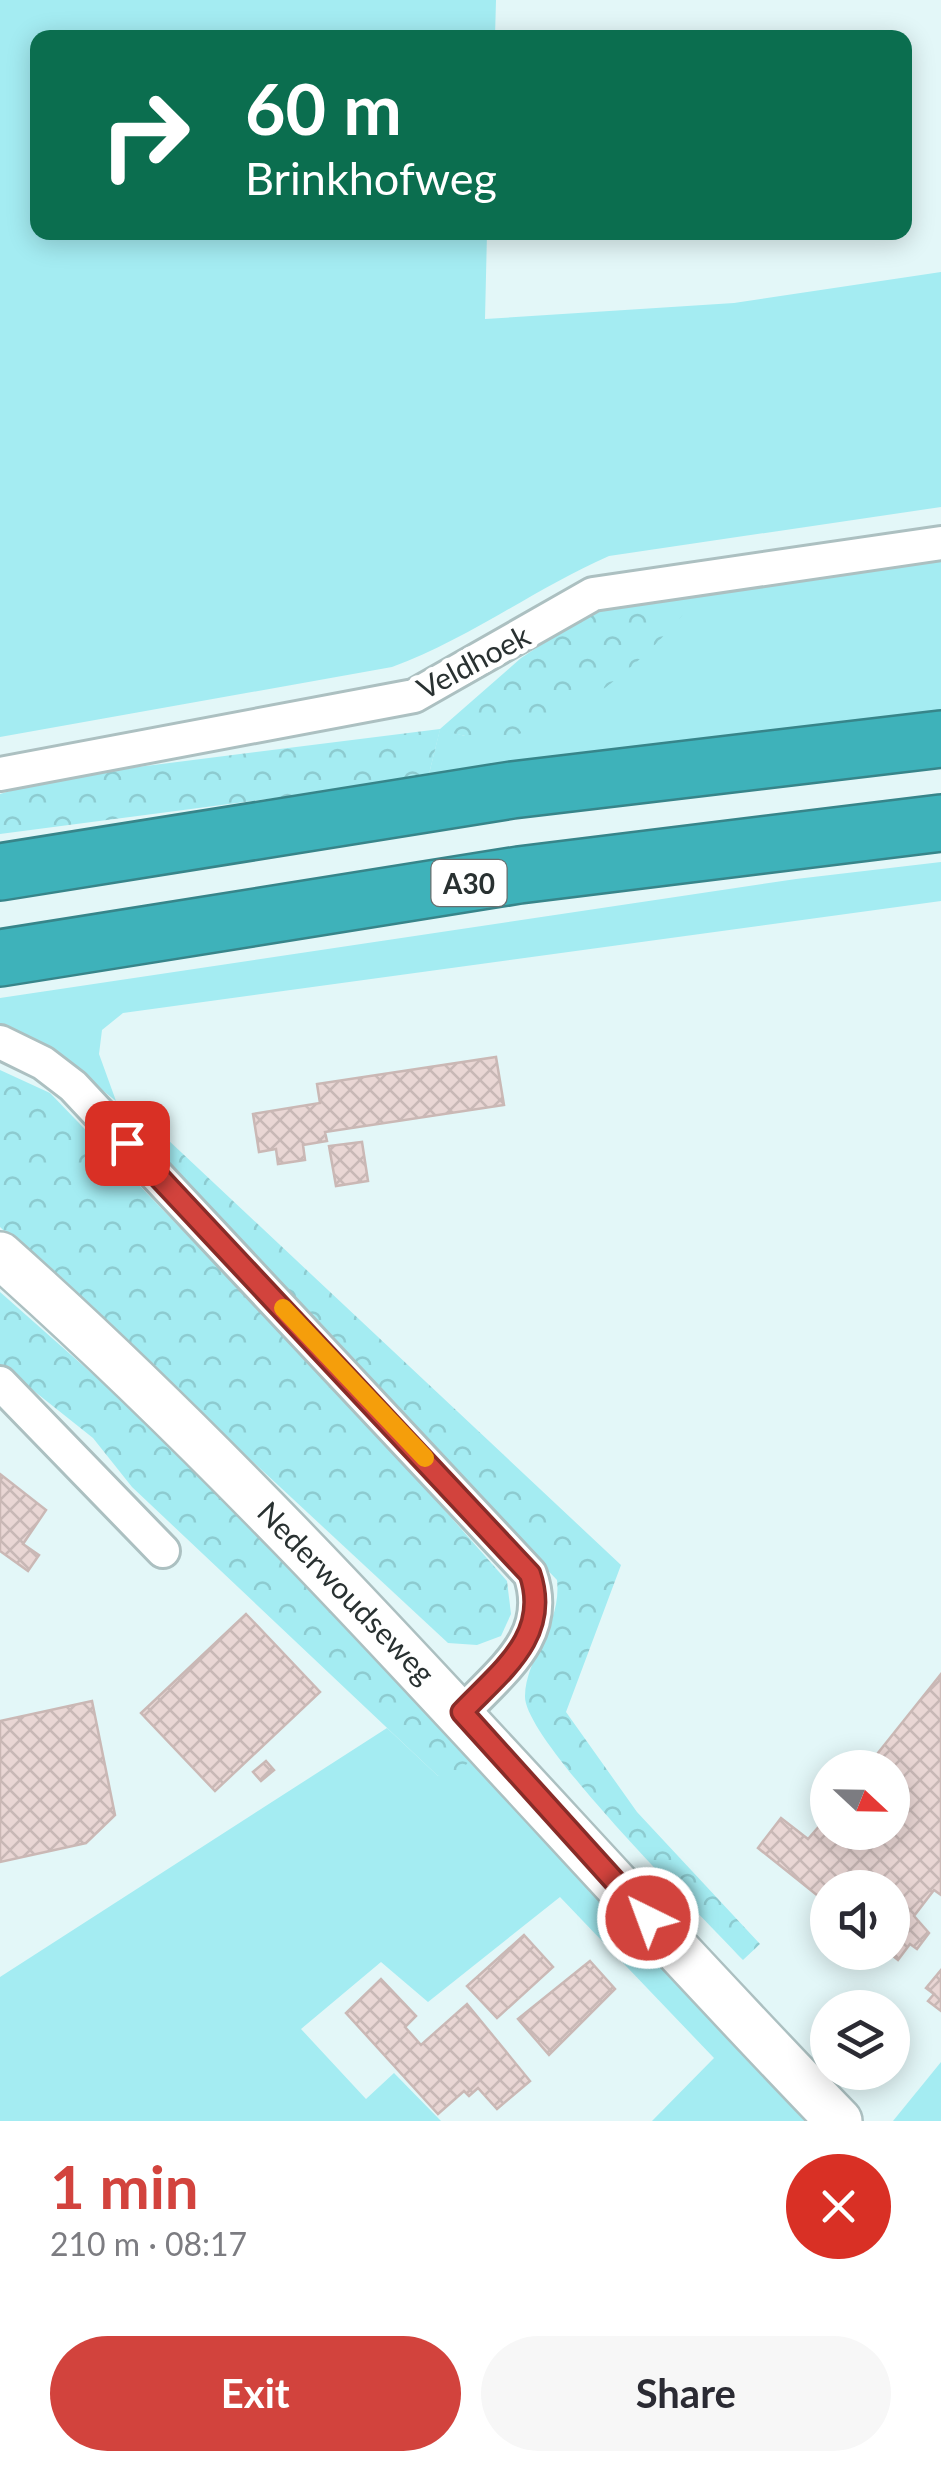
<!DOCTYPE html>
<html lang="en">
<head>
<meta charset="utf-8">
<style>
  :root { --surface:#fff; --page:#f7f7f7; --text:#2b2b33; --muted:#7c7c81; --accent:#d2433d }
  body { margin:0; font-family:Lato,sans-serif; background:var(--page); color:var(--text); height:100vh; display:flex; flex-direction:column; font-size:38px; white-space:nowrap }
  * { box-sizing:border-box; margin:0 }
  p { font-size:32px; color:var(--muted) }
  .icon { flex:none; width:55px; height:55px; fill:none; stroke:currentColor; stroke-width:2; stroke-linecap:round; stroke-linejoin:round }
  .map { position:relative; height:2121px; overflow:hidden }
  .side { display:flex; flex-direction:column; background:var(--surface); flex:1 }
  .side>* { flex:none }
  .hud { position:absolute; left:30px; top:30px; width:882px; height:210px; border-radius:20px; box-shadow:0 5px 25px #0003; background:#0b6e4f; color:#fff; overflow:hidden }
  .needle { width:65px; rotate:112deg }
  .tools { position:absolute; left:810px; top:1750px; display:grid; gap:20px }
  .tools a { display:grid; place-items:center; width:100px; height:100px; border-radius:50%; background:var(--surface); box-shadow:0 5px 25px #0003; font-size:50px }
  .pin { position:absolute; display:grid; place-items:center; width:85px; height:85px; color:#fff; margin:-42px; border-radius:20px; box-shadow:0 5px 15px #0006 }
  .me { position:absolute; width:110px; margin:-55px; rotate:318deg; stroke-linejoin:round; filter:drop-shadow(0 0 8px #0008) }
  .turn { display:flex; align-items:center; gap:35px; height:210px; padding:0 50px; font-size:45px }
  .turn .icon { width:130px; height:130px; stroke-width:2.5 }
  .turn b { display:block; font-size:70px; line-height:85px }
  .round { display:grid; place-items:center; flex:none; width:105px; height:105px; border-radius:52px; background:var(--page) }
  .headline { display:flex; align-items:center; justify-content:space-between; height:170px; padding:0 50px }
  h1 { font-size:60px; font-weight:700; line-height:75px; color:var(--accent) }
  .button { display:flex; gap:20px; margin-top:auto; padding:20px 50px }
  .button a { flex:1; height:115px; border-radius:60px; background:var(--accent); color:#fff; font-size:40px; font-weight:700; line-height:115px; text-align:center }
  .button a+a { background:var(--page); color:var(--text) }
  .map>svg:first-child { display:block }
  .grass { fill:#a4ecf2 }
  .forest { fill:url(#forest-crowns) }
  .building { fill:url(#building-cross-hatch); stroke:#cab8b5; stroke-width:2.5 }
  .lines { fill:none; stroke-linecap:round; stroke-linejoin:round }
  .street-casing { stroke:#acc0c1; stroke-width:38 }
  .secondary-casing { stroke:#acc0c1; stroke-width:50 }
  .highway-casing { stroke:#37858a; stroke-width:60 }
  .street { stroke:#fff; stroke-width:32 }
  .secondary { stroke:#fff; stroke-width:45 }
  .highway { stroke:#3eb2ba; stroke-width:55 }
  .route-casing { stroke:#882c28; stroke-width:25 }
  .route { stroke:#d2433d; stroke-width:18 }
  .slow { stroke:#f59e0b; stroke-width:18 }
  .labels { text-anchor:middle; dominant-baseline:central; stroke-width:10; stroke-linejoin:round; paint-order:stroke }
  .shield { fill:#fff; stroke:#696f6f; stroke-width:2.5 }
  .shield-label { font-size:28px; font-weight:bold; fill:#293131 }
  .street-label { font-size:30px; fill:#293131; stroke:#fff }
</style>
</head>
<body>
<div class="map">
<svg width="941" height="2121" viewBox="0 0 941 2121">
  <defs>
    <pattern id="forest-crowns" width="20" height="18" patternUnits="userSpaceOnUse" patternTransform="scale(2.5)"><rect width="20" height="18" fill="#a4ecf2"/><path d="M2 6a3 3 0 1 1 6 0M12 15a3 3 0 1 1 6 0" fill="none" stroke="#8dcbd0"/></pattern>
    <pattern id="building-cross-hatch" width="8" height="8" patternUnits="userSpaceOnUse" patternTransform="scale(2.5)"><rect width="8" height="8" fill="#e9d6d4"/><path d="M0 0l8 8M0 8l8-8" fill="none" stroke="#c8b8b6"/></pattern>
  </defs>
  <rect width="100%" height="100%" fill="#e3f7f8"/>
  <g class="grass">
    <path d="M0,0h496l-1,37 -457,1v194l449,1 -2,86 249,-16 207,-31v235l-332,49c-75,33 -140,83 -217,111l-392,70z"/>
    <path d="M941,553v158l-513,67 12,-49 25,7 241,-152z"/>
    <path d="M941,862v39l-818,112 -21,17 -3,24 17,47 -66,-52 -50,-23v-28l796,-119z"/>
    <path d="M387,1728l51,48 38,-24 352,369h-176l62,-63 -154,-161 -132,105 -47,-40 -80,67 65,70 28,-26 47,48h-441v-144z"/>
    <path d="M941,2062v59h-48z"/>
  </g>
  <g class="forest">
    <path d="M706,584c-42,62 -123,134 -197,153 -22,6 -48,-2 -69,-7l-12,48 -428,56v-40l58,-17 382,-48 81,-71 63,-41 54,-23z"/>
    <path d="M0,1070l50,23 310,321 147,167 4,33 -10,22 -24,9 -29,-2 -448,-416z"/>
    <path d="M166,1138l455,427 -55,147 71,100 123,132 -17,16c-39,-42 -219,-219 -218,-264 1,-40 37,-70 32,-116l-399,-417z"/>
    <path d="M0,1292l263,233 213,227 -14,18 -24,6 -306,-289 -39,-49 -93,-74z"/>
  </g>
  <g class="building">
    <path d="M496,1057l8,48 -179,27 2,9 -24,4 2,15 -27,4 -2,-15 -17,3 -6,-38 67,-11 -3,-19z"/>
    <path d="M362,1142l6,39 -32,5 -7,-40z"/>
    <path d="M0,1474l46,36 -23,34 16,11 -11,16 -28,-20z"/>
    <path d="M246,1614l74,78 -105,99 -74,-78z"/>
    <path d="M941,1674v221l-7,-5 -20,26 15,17 -12,16 -7,-5 -12,16 -10,-8h4v-64h-64v16l-70,-56 23,-30 27,21 20,-23v16h64v-64h-26z"/>
    <path d="M92,1701l23,114 -29,28 -86,19v-141z"/>
    <path d="M266,1761l8,9 -13,11 -8,-9z"/>
    <path d="M524,1935l29,32 -56,51 -30,-32z"/>
    <path d="M590,1961l25,28 -66,66 -31,-36z"/>
    <path d="M941,1970v41l-13,-10 6,-7 -8,-6z"/>
    <path d="M381,1979l35,37 -11,11 16,18 46,-41 63,77 -33,28 -19,-21 -9,8 -5,-5 -26,23 -92,-101z"/>
  </g>
  <g class="lines">
    <g class="street-casing">
      <g id="street">
        <path d="M0,774l414,-78 179,-102 348,-51"/>
        <path d="M0,1042l43,21 30,23 457,488c22,62 -29,97 -67,138"/>
        <path d="M0,1383l163,168"/>
      </g>
    </g>
    <g class="secondary-casing">
      <path id="secondary" d="M0,1255c303,270 558,576 839,866"/>
    </g>
    <g class="highway-casing">
      <g id="highway">
        <path d="M0,872l512,-82 429,-51"/>
        <path d="M0,958l519,-83 422,-52"/>
      </g>
    </g>
    <use href="#street" class="street"/>
    <use href="#secondary" class="secondary"/>
    <use href="#highway" class="highway"/>
  </g>
  <g class="lines">
    <g class="route-casing">
      <path id="route" d="M127,1143l403,431c21,62 -29,97 -68,138l186,206"/>
    </g>
    <use href="#route" class="route"/>
    <path class="slow" d="M283,1308l142,150"/>
  </g>
  <g class="labels">
    <rect class="shield" x="431.5" y="860" width="75" height="46" rx="8"/>
    <g class="shield-label">
      <text x="469" y="883">A30</text>
    </g>
    <g class="street-label">
      <text transform="translate(473 661) rotate(-28)">Veldhoek</text>
      <text transform="translate(347 1592) rotate(46)">Nederwoudseweg</text>
    </g>
  </g>
</svg>
<div class="tools">
<a><svg class="needle" viewBox="-14 -14 28 28"><path d="M0-13l5 13h-10z" fill="#e53935"/><path d="M0 13l5-13h-10z" fill="#7c7c81"/></svg></a>
<a><svg class="icon" aria-label="sound" viewBox="0 0 24 24"><path d="M4 9h4l5-4v14l-5-4H4zM17 9q2 3 0 6"/></svg></a>
<a><svg class="icon" aria-label="layers" viewBox="0 0 24 24"><path d="M12 4l9 5-9 5-9-5zM3 14l9 5 9-5"/></svg></a>
</div>
<div class="pin" style="left:127px;top:1143px;background:#d93025"><svg class="icon" aria-label="arrive" viewBox="0 0 24 24"><path d="M6 21V4h12l-3 4 3 4H6"/></svg></div>
<svg class="me" style="left:648px;top:1918px" viewBox="-20 -20 40 40"><circle r="17" fill="#d2433d" stroke="#fff" stroke-width="3"/><path d="M0-11L8 9 0 5-8 9z" fill="#fff"/></svg>
<div class="hud">
<div class="turn"><svg class="icon" aria-label="right" viewBox="0 0 24 24"><path d="M7 20v-9h11M14 6l5 5-5 5"/></svg><div><b>60 m</b>Brinkhofweg</div></div>
</div>
</div>
<section class="side">
<div class="headline"><div><h1>1 min</h1><p>210 m · 08:17</p></div><a class="round" style="background:#d93025;color:#fff"><svg class="icon" aria-label="close" viewBox="0 0 24 24"><path d="M6 6l12 12M18 6L6 18"/></svg></a></div>
<div class="button"><a>Exit</a><a>Share</a></div>
</section>
</body>
</html>
